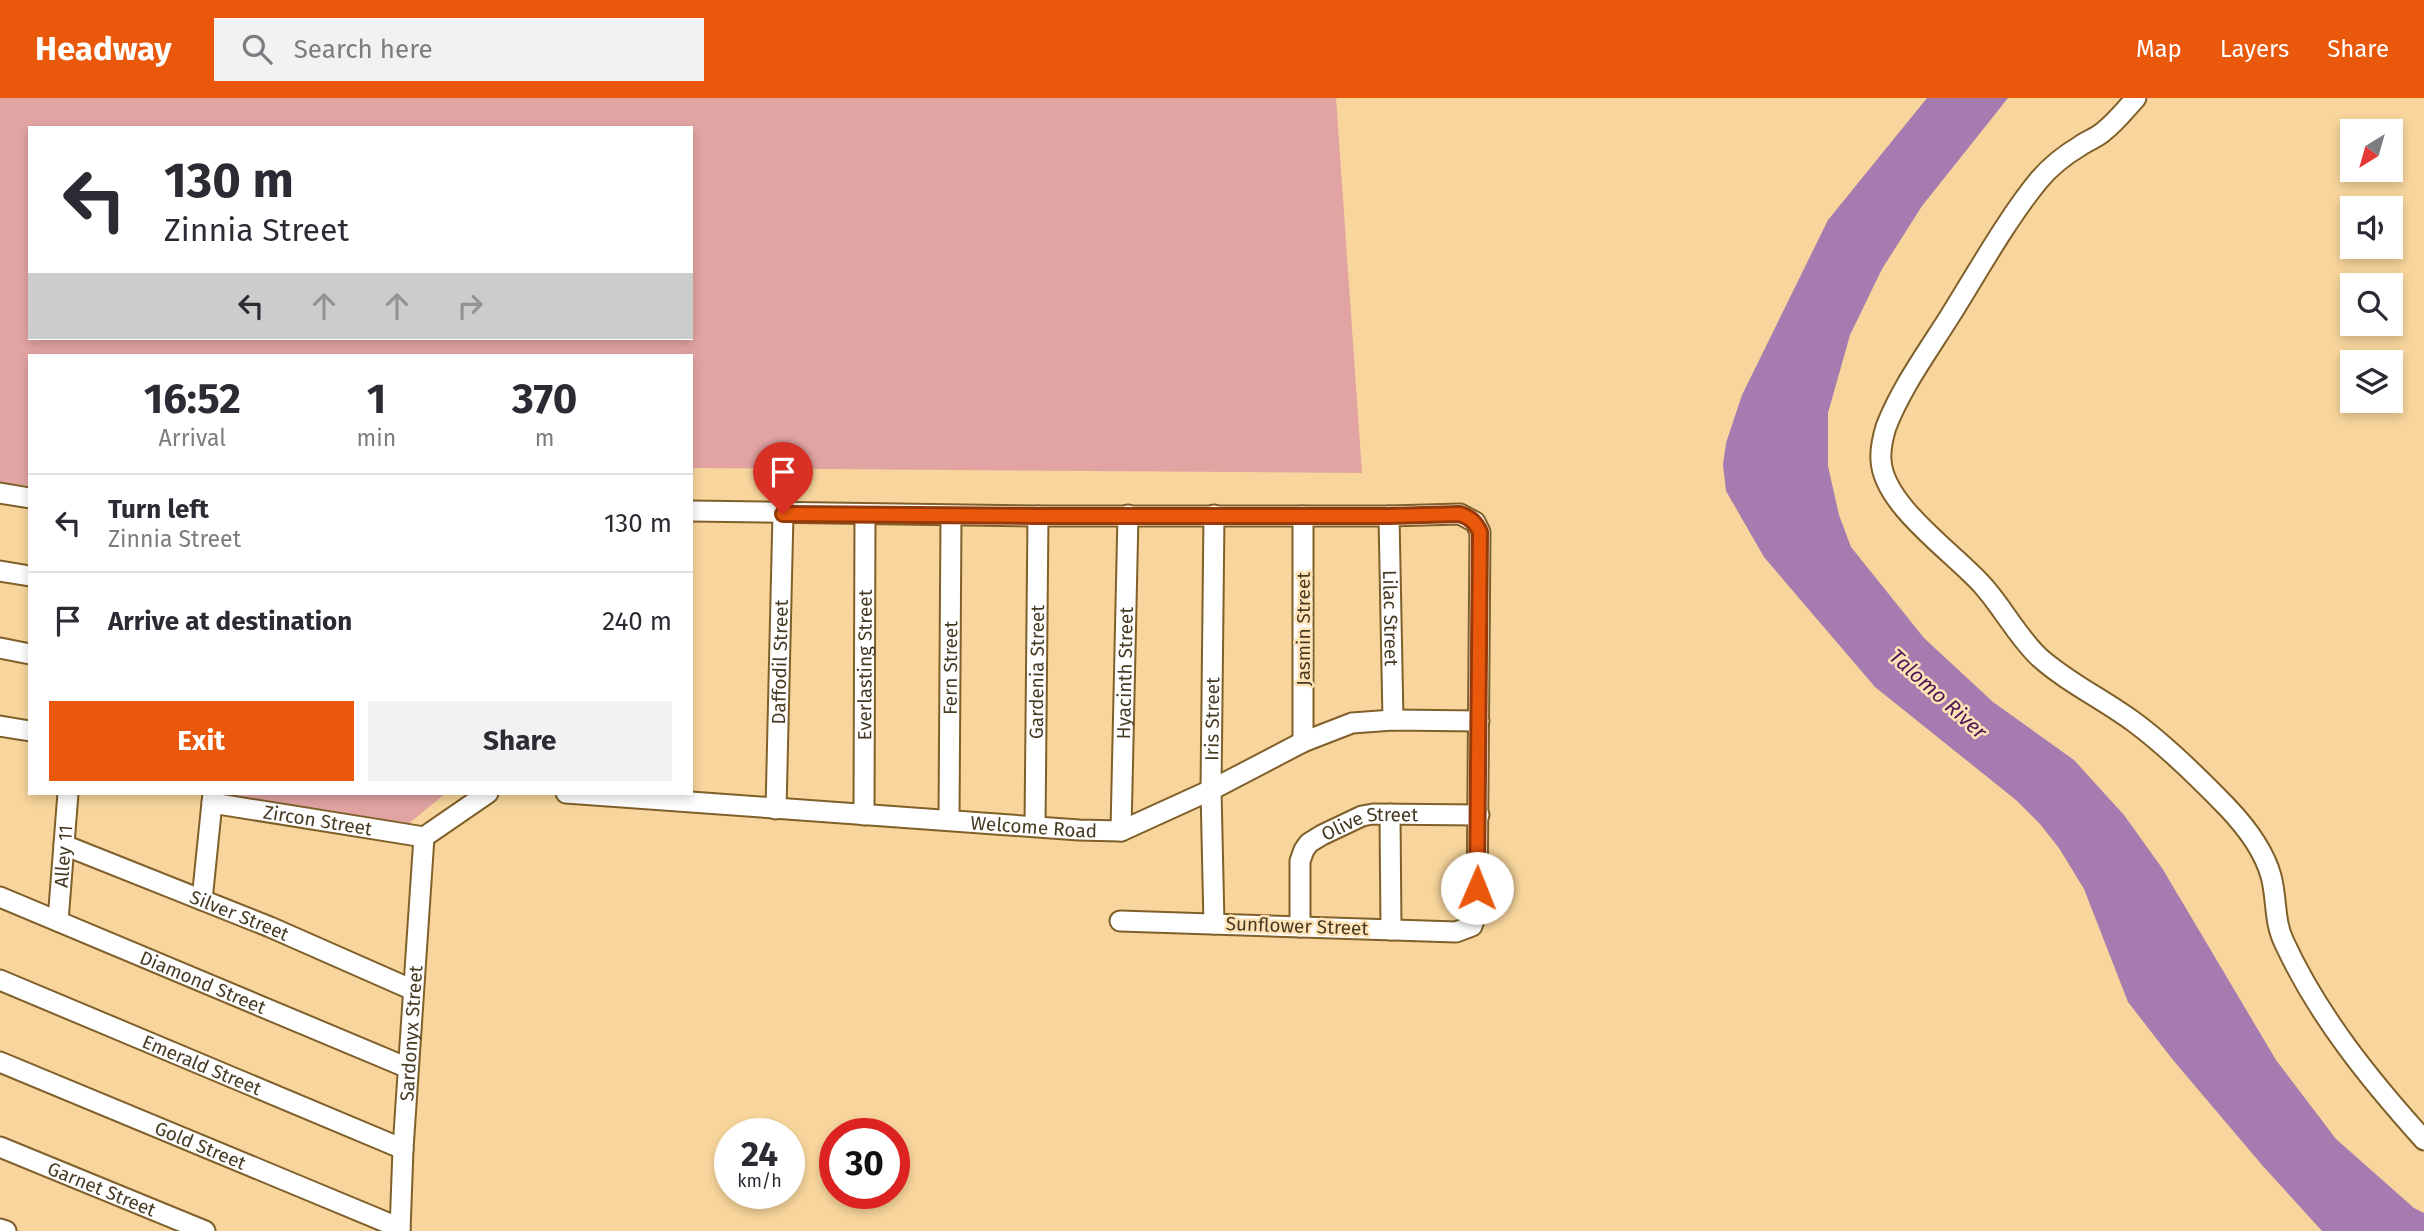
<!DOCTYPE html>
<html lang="en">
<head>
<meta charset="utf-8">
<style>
  :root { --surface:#fff; --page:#f2f2f3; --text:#2b2b33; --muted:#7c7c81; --line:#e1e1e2; --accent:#ea580c }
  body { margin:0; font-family:"Fira Sans",sans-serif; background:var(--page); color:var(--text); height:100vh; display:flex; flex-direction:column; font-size:26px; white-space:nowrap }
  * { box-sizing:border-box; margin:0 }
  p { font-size:23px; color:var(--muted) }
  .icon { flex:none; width:38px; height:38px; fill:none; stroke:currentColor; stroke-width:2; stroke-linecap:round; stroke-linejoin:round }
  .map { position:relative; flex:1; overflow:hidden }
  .side { position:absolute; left:28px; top:256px; width:665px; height:441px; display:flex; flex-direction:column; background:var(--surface); border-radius:0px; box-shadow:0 4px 10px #0003 }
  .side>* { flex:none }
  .hud { position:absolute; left:28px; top:28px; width:665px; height:214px; border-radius:0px; box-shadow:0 4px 10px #0003; background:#fff; color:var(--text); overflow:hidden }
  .needle { width:46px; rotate:217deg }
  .controls { position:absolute; left:2340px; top:21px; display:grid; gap:14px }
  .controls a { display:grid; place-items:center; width:63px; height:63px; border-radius:0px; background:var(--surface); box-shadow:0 4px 10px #0003; font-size:35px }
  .speed { position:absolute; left:714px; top:1020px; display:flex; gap:14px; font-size:35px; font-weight:700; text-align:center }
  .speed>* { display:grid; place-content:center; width:91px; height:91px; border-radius:50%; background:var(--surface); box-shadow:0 4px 10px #0003; line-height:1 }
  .speed small { font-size:18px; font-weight:400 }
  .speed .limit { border:10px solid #d22; background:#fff; color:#111 }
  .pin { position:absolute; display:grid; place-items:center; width:60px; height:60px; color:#fff; margin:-72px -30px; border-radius:50% 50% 50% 0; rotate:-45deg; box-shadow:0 0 7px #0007 }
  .pin .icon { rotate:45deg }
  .me { position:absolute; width:77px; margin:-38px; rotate:1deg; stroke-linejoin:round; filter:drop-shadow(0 0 5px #0008) }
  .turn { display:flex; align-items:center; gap:24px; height:147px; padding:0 21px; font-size:32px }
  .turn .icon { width:91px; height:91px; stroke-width:2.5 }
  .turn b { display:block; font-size:49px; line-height:60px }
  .lanes { display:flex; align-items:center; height:66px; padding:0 21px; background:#0003; justify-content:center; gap:35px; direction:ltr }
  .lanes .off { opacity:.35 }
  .eta { display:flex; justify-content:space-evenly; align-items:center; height:119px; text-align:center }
  .eta b { font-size:42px; font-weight:700; line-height:49px }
  .button { display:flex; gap:14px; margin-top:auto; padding:14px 21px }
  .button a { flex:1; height:80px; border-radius:0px; background:var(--accent); color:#fff; font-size:28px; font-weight:700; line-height:80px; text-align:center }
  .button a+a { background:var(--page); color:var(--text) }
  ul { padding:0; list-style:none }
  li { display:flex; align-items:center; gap:21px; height:98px; padding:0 21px; border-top:2px solid var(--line) }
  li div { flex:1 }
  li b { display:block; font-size:26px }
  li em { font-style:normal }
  header { display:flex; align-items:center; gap:42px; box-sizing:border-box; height:98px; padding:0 35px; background:var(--accent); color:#fff }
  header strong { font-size:33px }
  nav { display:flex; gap:38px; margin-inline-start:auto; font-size:24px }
  .search { width:490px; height:63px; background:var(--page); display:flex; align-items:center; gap:18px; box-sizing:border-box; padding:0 24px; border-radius:0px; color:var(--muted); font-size:26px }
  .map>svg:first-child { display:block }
  .green { fill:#e1a4a3; fill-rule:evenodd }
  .water { fill:#a67cb0 }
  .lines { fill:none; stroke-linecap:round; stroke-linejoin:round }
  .minor-casing { stroke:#7f602a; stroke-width:23 }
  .minor { stroke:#fff; stroke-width:19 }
  .route-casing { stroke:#983908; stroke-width:18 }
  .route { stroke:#ea580c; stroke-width:12 }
  .labels { text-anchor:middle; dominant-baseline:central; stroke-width:5; stroke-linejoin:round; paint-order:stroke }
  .street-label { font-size:19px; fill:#473a23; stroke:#ffe3b6 }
  .water-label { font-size:21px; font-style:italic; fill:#4c1657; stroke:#ffe3b6 }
</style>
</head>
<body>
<header>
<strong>Headway</strong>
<div class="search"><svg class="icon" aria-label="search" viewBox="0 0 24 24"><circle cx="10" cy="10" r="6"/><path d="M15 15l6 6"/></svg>Search here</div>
<nav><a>Map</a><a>Layers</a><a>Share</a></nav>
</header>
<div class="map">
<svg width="2424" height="1133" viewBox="0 0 2424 1133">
  <rect width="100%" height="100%" fill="#f7d59c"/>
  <g class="green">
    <path d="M0,0h1336l26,375 -671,-5v-113h-661v131l-30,-4zM30,30h661v210h-661z"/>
    <path d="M223,695h223l-39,32 -184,-26z"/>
  </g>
  <path class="water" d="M1927,0h81l-86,108 -40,63 -32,66 -22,78v53l11,49 12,32 73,91 69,64 81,58 50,55 38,53 114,192 60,79 78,69 10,5v18h-102l-60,-66 -89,-105 -45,-58 -44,-113 -25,-41 -19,-24 -24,-24 -141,-113 -111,-130 -38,-66 -3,-26 3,-22 16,-48 86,-175z"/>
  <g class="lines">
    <g class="minor-casing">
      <g id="minor">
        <path d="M2136,0c-11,12 -20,24 -33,34 -7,6 -16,9 -23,14 -15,9 -30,21 -41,34 -32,39 -62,93 -89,136 -22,35 -49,72 -64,111 -3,10 -6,22 -5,33 2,46 75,94 104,128 19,22 33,49 54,69 29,26 64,42 95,65 34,25 65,56 94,86 18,19 36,43 43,68 6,22 3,46 13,66 34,74 86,138 140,198"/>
        <path d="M0,395l30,5"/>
        <path d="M691,413l347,5h351l71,-2 15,8 5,10 -3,380 -5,14 -16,6 -336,-11"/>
        <path id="s1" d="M1389,418l4,204"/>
        <path d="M0,473l30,5"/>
        <path d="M0,550l30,6"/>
        <path d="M0,628l30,5"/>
        <path d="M1303,644v-226"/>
        <path id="s2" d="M566,695l513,37 42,1 90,-41 92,-48 49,-19 41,-3 86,1"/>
        <path id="s3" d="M212,705l212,34"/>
        <path id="s4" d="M776,711l7,-295"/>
        <path d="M1390,716l1,116"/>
        <path id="s5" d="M864,717l1,-300"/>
        <path id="s6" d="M949,722l2,-304"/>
        <path id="s7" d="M1035,728l3,-310"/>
        <path id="s8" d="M1121,733l7,-316"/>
        <path d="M424,739l64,-44"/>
        <path id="s9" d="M64,747l206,82 143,63"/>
        <path id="s10" d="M0,799l408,171"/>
        <path d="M202,802l11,-107"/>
        <path id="s11" d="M58,823l10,-128"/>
        <path id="s12" d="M1214,826l-3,-134 3,-275"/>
        <path id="s13" d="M1300,829v-66l4,-11 5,-7 13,-8 40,-19 11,-2 106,1"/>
        <path id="s14" d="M0,882l403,169"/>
        <path id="s15" d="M0,964l400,166"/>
        <path id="s16" d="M0,1049l205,84"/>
        <path d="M0,1131l6,2"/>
        <path id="s17" d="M400,1133l3,-82 21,-312"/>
      </g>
    </g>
    <use href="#minor" class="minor"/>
  </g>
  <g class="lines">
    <g class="route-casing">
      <path id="route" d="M783,416l255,2h351l71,-2c11,4 15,8 20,18l-3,356"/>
    </g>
    <use href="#route" class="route"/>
  </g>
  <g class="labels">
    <g class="street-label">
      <text stroke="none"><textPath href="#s1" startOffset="102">Lilac Street</textPath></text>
      <text transform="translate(1303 531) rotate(-90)">Jasmin Street</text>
      <text stroke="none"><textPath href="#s4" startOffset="147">Daffodil Street</textPath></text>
      <text stroke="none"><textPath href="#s5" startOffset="150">Everlasting Street</textPath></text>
      <text stroke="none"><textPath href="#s6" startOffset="152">Fern Street</textPath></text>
      <text stroke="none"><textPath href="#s7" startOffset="154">Gardenia Street</textPath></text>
      <text stroke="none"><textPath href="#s8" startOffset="158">Hyacinth Street</textPath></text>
      <text stroke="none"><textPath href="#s12" startOffset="205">Iris Street</textPath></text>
      <text stroke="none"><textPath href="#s3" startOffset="107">Zircon Street</textPath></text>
      <text stroke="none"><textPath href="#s2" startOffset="469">Welcome Road</textPath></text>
      <text stroke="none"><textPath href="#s13" startOffset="152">Olive Street</textPath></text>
      <text stroke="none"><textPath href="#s11" startOffset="65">Alley 11</textPath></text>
      <text stroke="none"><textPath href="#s9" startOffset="189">Silver Street</textPath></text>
      <text transform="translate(1297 828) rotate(2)">Sunflower Street</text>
      <text stroke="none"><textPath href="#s10" startOffset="220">Diamond Street</textPath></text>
      <text stroke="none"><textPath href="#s17" startOffset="198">Sardonyx Street</textPath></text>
      <text stroke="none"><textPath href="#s14" startOffset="219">Emerald Street</textPath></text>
      <text stroke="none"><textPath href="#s15" startOffset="217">Gold Street</textPath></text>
      <text stroke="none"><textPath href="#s16" startOffset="110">Garnet Street</textPath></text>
    </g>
    <g class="water-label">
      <text transform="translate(1938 596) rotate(42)">Talomo River</text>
    </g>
  </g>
</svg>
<div class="controls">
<a><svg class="needle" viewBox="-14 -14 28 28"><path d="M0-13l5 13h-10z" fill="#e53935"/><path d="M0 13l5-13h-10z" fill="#7c7c81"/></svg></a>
<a><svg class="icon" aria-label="sound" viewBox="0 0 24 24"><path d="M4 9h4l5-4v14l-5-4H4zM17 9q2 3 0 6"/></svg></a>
<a><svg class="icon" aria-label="search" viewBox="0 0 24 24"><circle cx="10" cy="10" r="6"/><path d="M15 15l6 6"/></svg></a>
<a><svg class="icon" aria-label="layers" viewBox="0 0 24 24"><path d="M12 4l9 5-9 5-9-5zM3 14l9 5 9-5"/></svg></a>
</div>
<div class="speed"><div>24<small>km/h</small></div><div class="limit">30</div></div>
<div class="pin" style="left:783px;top:416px;background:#d93025"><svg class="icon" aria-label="arrive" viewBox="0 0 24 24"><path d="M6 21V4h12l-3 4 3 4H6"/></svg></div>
<svg class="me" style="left:1477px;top:790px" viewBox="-20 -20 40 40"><circle r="19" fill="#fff"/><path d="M0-13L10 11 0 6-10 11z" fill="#ea580c"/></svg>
<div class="hud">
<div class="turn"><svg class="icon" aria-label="left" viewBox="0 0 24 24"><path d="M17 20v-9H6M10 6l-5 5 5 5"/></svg><div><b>130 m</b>Zinnia Street</div></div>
<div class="lanes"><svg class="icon" aria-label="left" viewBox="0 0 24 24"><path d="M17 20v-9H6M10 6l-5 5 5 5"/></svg><svg class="icon off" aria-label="ahead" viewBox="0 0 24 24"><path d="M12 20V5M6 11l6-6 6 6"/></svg><svg class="icon off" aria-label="ahead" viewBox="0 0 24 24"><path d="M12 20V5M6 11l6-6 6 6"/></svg><svg class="icon off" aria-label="right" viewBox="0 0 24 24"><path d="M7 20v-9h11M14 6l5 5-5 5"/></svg></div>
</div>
<section class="side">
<div class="eta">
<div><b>16:52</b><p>Arrival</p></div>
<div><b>1</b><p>min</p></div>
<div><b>370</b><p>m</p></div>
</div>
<ul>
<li><svg class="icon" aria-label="left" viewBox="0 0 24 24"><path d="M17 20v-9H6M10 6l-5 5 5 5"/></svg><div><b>Turn left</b><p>Zinnia Street</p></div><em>130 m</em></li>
<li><svg class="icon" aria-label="arrive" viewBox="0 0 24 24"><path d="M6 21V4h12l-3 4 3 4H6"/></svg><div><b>Arrive at destination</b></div><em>240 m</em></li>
</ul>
<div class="button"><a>Exit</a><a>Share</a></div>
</section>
</div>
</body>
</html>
